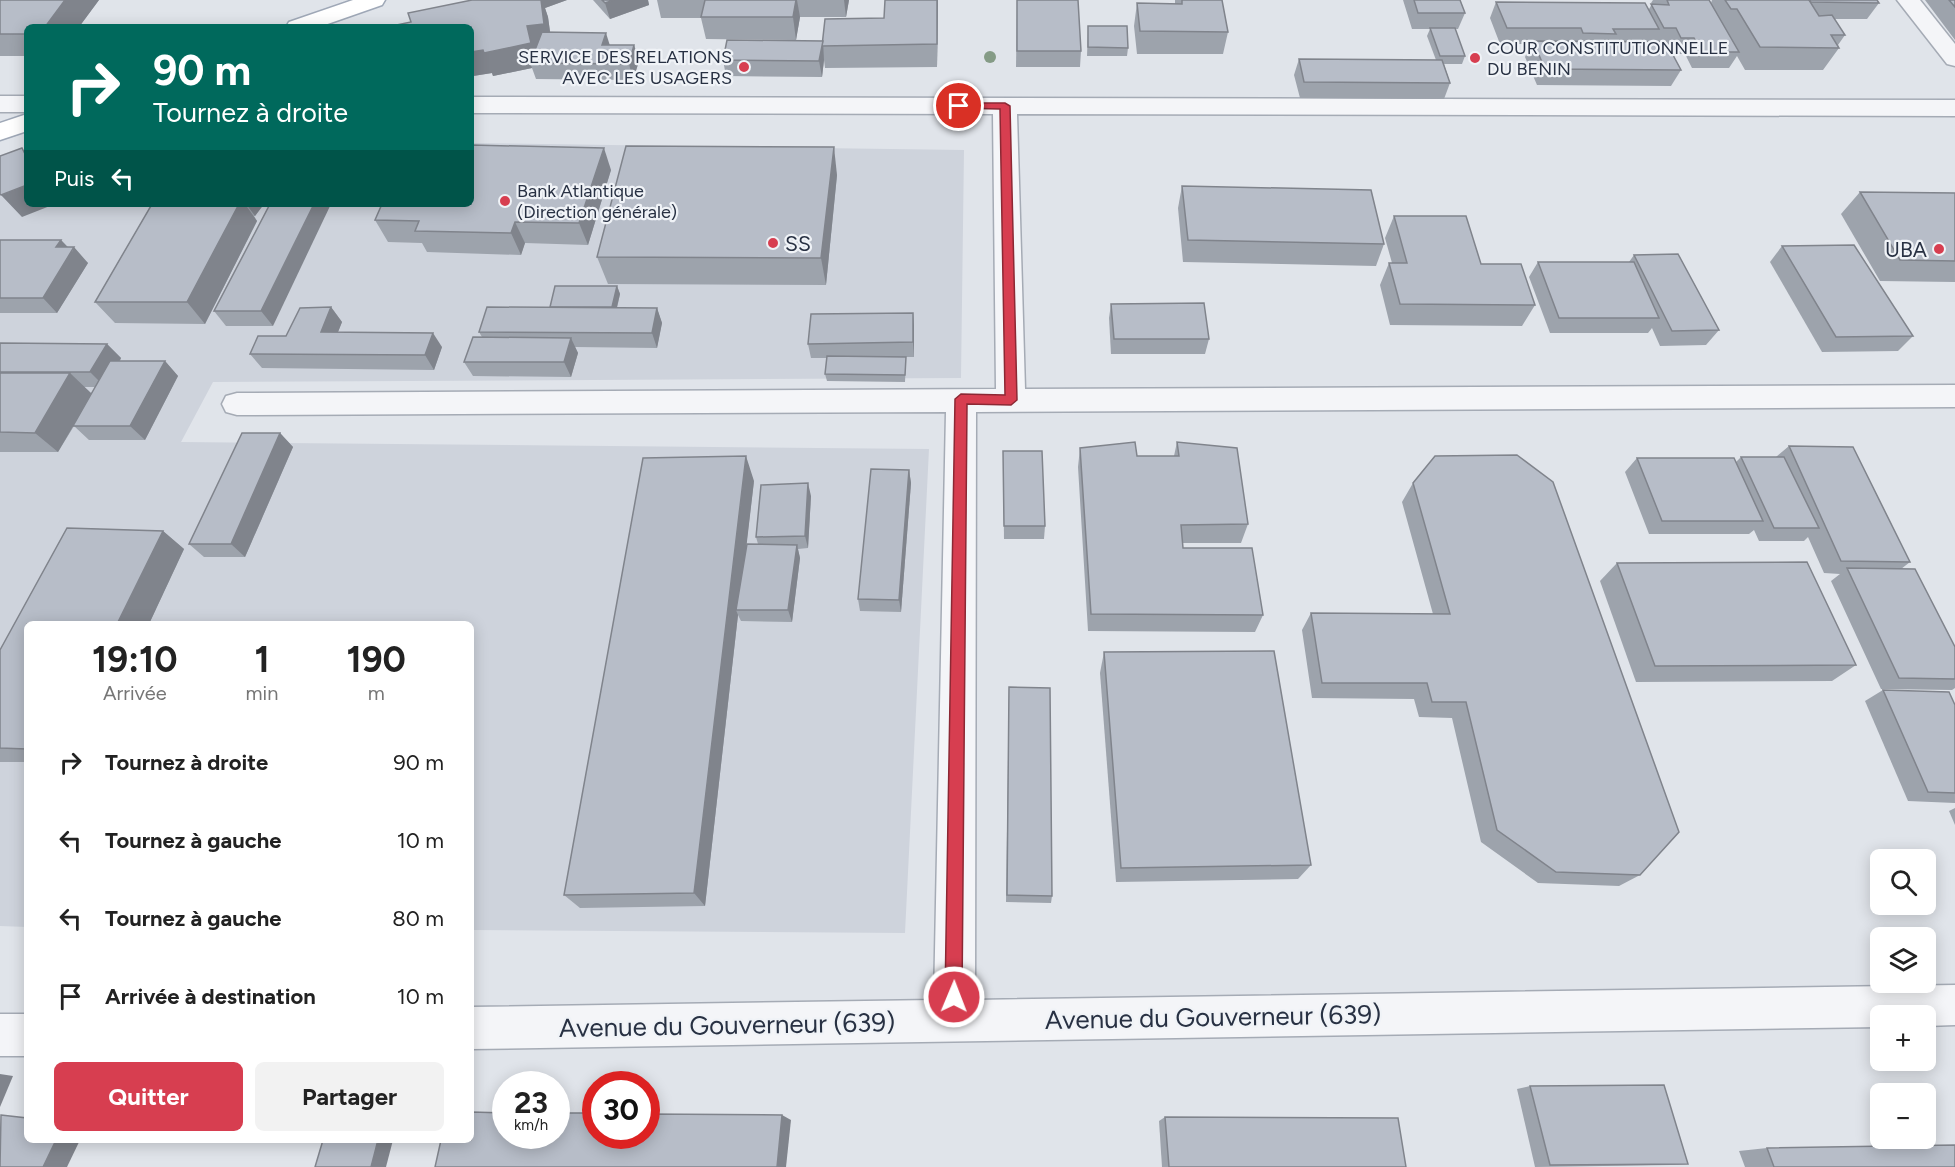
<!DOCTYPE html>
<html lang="fr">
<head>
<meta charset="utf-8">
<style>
  :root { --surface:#fff; --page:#f2f2f2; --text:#222; --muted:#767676; --accent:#d73e50 }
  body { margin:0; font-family:Figtree,sans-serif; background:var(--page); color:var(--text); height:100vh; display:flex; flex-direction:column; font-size:22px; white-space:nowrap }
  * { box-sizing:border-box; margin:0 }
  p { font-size:20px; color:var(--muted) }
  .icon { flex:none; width:33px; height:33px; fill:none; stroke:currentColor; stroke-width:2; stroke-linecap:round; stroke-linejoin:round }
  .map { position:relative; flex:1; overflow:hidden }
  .details { position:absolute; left:24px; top:621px; width:450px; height:522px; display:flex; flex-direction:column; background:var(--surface); border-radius:9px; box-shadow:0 3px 15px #0003 }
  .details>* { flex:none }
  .guide { position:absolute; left:24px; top:24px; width:450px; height:183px; border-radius:9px; box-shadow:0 3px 15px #0003; background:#00695c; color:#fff; overflow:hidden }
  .tools { position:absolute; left:1870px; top:849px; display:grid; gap:12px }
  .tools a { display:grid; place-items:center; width:66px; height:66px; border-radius:9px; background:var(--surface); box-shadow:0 3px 15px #0003; font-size:30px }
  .speed { position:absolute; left:492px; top:1071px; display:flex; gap:12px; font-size:30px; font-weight:700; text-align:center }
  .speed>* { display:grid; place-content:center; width:78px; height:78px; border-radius:50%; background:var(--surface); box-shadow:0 3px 15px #0003; line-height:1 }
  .speed small { font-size:15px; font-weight:400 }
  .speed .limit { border:9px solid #d22; background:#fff; color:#111 }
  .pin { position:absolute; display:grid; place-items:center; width:51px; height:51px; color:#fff; margin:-26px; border:3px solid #fff; border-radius:50%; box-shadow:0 2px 6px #0007 }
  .me { position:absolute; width:66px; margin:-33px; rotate:1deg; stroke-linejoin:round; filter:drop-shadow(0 0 4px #0008) }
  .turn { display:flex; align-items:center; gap:21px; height:126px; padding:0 30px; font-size:27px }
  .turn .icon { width:78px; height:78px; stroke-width:2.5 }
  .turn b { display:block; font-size:42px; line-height:51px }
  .then { display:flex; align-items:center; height:57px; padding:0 30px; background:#0003; gap:12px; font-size:22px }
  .eta { display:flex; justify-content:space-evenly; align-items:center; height:102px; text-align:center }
  .eta b { font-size:36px; font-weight:700; line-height:42px }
  .cta { display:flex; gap:12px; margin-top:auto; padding:12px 30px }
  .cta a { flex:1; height:69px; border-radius:9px; background:var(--accent); color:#fff; font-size:24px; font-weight:700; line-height:69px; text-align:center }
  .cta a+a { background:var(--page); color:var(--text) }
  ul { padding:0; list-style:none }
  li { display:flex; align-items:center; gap:18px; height:78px; padding:0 30px }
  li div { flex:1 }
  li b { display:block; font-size:22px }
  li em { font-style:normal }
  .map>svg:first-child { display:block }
  .built { fill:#ced3dc }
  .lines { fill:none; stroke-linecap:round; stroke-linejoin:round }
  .minor-casing { stroke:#a5abb5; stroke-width:3 }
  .major-casing { stroke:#9fa8b7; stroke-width:3 }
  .minor { fill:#f4f5f8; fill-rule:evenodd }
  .major { fill:#fff; fill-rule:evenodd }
  .tree { fill:#859b86 }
  .wall { fill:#9da3ac; fill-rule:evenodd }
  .shaded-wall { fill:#80848c }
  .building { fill:#b7bdc8; stroke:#80848c; stroke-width:1.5 }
  .route { fill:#d73e50; stroke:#8c2834; stroke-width:1.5 }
  .poi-dot { fill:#d73e50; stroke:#f0f3f7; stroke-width:2 }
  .labels { text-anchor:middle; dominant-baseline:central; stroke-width:4.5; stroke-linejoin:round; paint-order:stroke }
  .far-poi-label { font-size:18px; fill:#283143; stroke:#f0f3f7; text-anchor:start }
  .poi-label { font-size:21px; fill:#283143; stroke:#f0f3f7; text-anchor:start }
  .near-street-label { font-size:26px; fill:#283143; stroke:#f0f3f7 }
</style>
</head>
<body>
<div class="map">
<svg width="1955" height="1167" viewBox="0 0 1955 1167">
  <rect width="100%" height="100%" fill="#e0e4ea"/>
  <path class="built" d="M471,143l493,7 -3,228 -748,4 -32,60 748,7 -24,484 -434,-3v-306h-444v303l-27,-1v-754l27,32h444z"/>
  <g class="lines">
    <g class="minor-casing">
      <g id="minor">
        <path d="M1897,0h23l35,44v22l-8,-2z"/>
        <rect x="0" y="96" width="27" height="16"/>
        <path d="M471,97l1484,3v16l-938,-2 8,275 930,-4v22l-979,5 -1,588 980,-15v40l-29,1v-10h-45v11l-1410,22v-42l463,-7 12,-588 -709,3 -11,-3 -4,-8 4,-8 11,-3 759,-4 -3,-275 -522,-1z"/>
        <rect x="0" y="1014" width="27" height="42"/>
      </g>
    </g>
    <g class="major-casing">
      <g id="major">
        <path d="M353,0h32l-3,5 -63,22h-33l3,-5z"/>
        <path d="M27,114v17l-27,9v-17z"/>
      </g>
    </g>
    <use href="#minor" class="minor"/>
    <use href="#major" class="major"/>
  </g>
  <circle class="tree" cx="990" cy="57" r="6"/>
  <g class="wall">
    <path d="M0,0h99l-20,27h-52v29h-27z"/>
    <path d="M472,0h95l-22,8 3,9 2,15 60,13h24l5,16 -6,19 -97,-1 -4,-11 -39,8 -1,-3 -19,3 -2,-3v-46l-60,-5z"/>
    <path d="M593,0h55l1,5 -39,14z"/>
    <path d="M657,0h192l-3,17h-46l-4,23 -90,-1 -5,-21h-40z"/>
    <path d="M938,0l-1,67 -112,1 -1,-8 -2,17 -96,-1 -3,-16 100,-19 61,-23z"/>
    <path d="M1017,0l64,51 -1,16h-64z"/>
    <path d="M1175,0h47l6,32 -5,22h-86l-3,-28 3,-23 38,1z"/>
    <path d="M1403,0h57l5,13 -7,16h-3l10,27 -3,8h-18l6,19 -6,16 -144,-1 -6,-23 5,-16 137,1 -9,-24 3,-7h-18z"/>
    <path d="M1653,0h56l2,3 1,-3h165l2,3 -12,16h-33l11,16 -7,10 1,3 -16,22h-78l-8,-14 -8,12h-37l-7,-14h-13l9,16 -10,16 -134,-1 -12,-28 6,-13h-31l-10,-26 6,-16 153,7 3,-5 -1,-1z"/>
    <path d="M1925,0h30v40z"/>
    <path d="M1088,26l40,22 -1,8h-40z"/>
    <path d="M611,170l-23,75 -63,-2 -4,12 -94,-3 -5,-9 -34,-1 -13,-22z"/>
    <path d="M837,175l-11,110 -218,-1 -11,-27z"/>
    <path d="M1182,186l202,58 -8,22 -193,-4 -5,-54z"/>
    <path d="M1860,192l95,1v89l-75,-1 -39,-67z"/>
    <path d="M152,204h112l-9,12h-1l3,5 -52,103 -90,-1 -20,-21z"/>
    <path d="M270,204l3,122h-47l-12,-15z"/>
    <path d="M1394,216l87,48 54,41 -13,21 -132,-1 -10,-40 9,-22h3l-7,-25z"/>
    <path d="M0,240h61l7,7 20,16 -31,50h-57z"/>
    <path d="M1782,246l131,90 -15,15 -76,1 -52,-90z"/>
    <path d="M1634,255l85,75 -13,15 -46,1 -8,-18 -4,5h-98l-21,-56 9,-15h91z"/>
    <path d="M617,286l3,8 -3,14h40l5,15 -5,25 -82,-1 3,6 -7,24 -98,-1 -9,-14 18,-25 -3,-5z"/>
    <path d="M1111,304l98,35 -4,15h-94l-2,-36z"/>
    <path d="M331,307l11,15 -4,10 104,15 -8,23 -172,-2 -12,-14 36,-18z"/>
    <path d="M913,313l1,14v30h-8l-1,25 -78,-1 -2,-7 2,-16h-16l-3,-14z"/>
    <path d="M0,343l107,1 14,14 -1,3h45l13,15 -33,64h-56l-15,-14 -16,26h-58zM84,387h11l-3,7z"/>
    <path d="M280,433l13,14 -48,110h-41l-15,-13z"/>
    <path d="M1177,442l71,82 -7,19h-58v5l80,67 -8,17 -167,-1 -10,-164 2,-19 57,8h37z"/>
    <path d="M1789,446l121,116 -9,7 54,78v41l-3,2 -71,-1 -50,-108 9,-7 -16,-1 -16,-36 -4,4h-45l-5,-11 -5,4h-100l-24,-62 12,-14 99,4 5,-5h35z"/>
    <path d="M1003,451l42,75 -1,13h-40z"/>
    <path d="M909,470l2,13 -10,129 -41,-1 -2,-12z"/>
    <path d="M754,481l-8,66 12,-3 -2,-7 55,-41 -3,52 -10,1 2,9 -8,64 -51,-1 -3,-6 -33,291 -125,2 -16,-13z"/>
    <path d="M1413,483l227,392 -21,11 -81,-3 -57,-41 -29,-124 -33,-1 -5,-18 -102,-1 -10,-68 9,-17 122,1 -31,-112z"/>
    <path d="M67,528l96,3 21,18 -35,75h-122v138h-27v-112z"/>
    <path d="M1617,563l239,102 -24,16 -196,1 -36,-101z"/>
    <path d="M1104,652l207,213 -13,14 -182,3 -16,-209z"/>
    <path d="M1009,687l43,209 -1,7 -45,-1z"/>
    <path d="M1883,690l72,15v98l-47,-2 -43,-100z"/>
    <path d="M1955,808v17l-6,-14z"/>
    <path d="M1530,1086l158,78 -17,1 -136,2 -18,-78z"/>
    <path d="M1165,1117l241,50h-244l-3,-46z"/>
    <path d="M1767,1148l188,19h-210l-6,-16z"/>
  </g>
  <g class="shaded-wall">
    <path d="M65,0h34l-20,27h-34z"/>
    <path d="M541,0h26l-22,8 3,9 4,29 -22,17 2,5 -39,8 -1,-3 -19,3 -2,-5v-19l56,-26z"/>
    <path d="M614,0h34l1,5 -39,14 -5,-16z"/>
    <path d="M796,0h1l3,17 -4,23 -3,-23z"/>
    <path d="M844,0h5l-3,17z"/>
    <path d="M937,0h1l-1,67z"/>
    <path d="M606,33l5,16 -9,-4z"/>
    <path d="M823,41l1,19 -2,17 -3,-16z"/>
    <path d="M634,45l5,16 -6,19 -4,-16z"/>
    <path d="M834,147l3,28 -11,110 -5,-27z"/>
    <path d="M604,148l7,22 -23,75 -9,-22z"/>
    <path d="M27,185v19h28l-33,13 -21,-22z"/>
    <path d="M239,204h6l12,17 -52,103 -18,-22z"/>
    <path d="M246,204h18l-9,12z"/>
    <path d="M314,204h17l-58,122 -12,-15z"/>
    <path d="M515,222l10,21 -4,12 -10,-22z"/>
    <path d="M61,240l11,12 2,-5 14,16 -31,50 -14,-15 13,-51z"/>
    <path d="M617,286l3,8 -5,21 -3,-8z"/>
    <path d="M331,307l11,15 -10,25 -11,-15z"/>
    <path d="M657,308l5,15 -5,25 -5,-15z"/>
    <path d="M913,313l1,14v30l-1,-15z"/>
    <path d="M433,333l9,14 -8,23 -9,-15z"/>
    <path d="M571,338l7,15 -7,24 -7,-15z"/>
    <path d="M107,344l14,14 -16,29 -15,-15z"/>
    <path d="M165,361l13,15 -33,64 -15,-14z"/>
    <path d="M70,373l22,21 -34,58 -23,-19z"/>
    <path d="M280,433l13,14 -48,110 -14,-13z"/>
    <path d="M746,456l8,25 -15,129h-3l2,5 -33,291 -11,-13z"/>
    <path d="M909,470l2,13 -10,129 -2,-12z"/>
    <path d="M808,483l3,13 -3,52 -3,-12z"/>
    <path d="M163,531l21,18 -35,75h-32z"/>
    <path d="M797,545l3,13 -8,64 -4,-12z"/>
    <path d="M0,1074l13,2 -13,31z"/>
    <path d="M782,1115l9,5 -5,47h-9z"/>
    <path d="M56,1140h24l-13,27h-24z"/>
    <path d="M378,1140h15l-7,27h-15z"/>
  </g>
  <g class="building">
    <path d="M0,0h65l-20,27h-18v7h-27z"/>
    <path d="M472,0h69l3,24 -17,2 4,17 -47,10 -1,-3 -12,2v-25h-84l24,-5 -3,-9z"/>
    <path d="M602,0h12l-9,3z"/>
    <path d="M705,0h91l-3,17h-92z"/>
    <path d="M885,0h52v44l-115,2 3,-27 59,-1z"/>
    <path d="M1017,0h61l3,51h-64z"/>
    <path d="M1182,0h40l6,32 -88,-1 -3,-28 45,1z"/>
    <path d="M1414,0h46l5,13h-47z"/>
    <path d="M1667,0h42l30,52h-37l-8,-14h-13l-5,-10h-12l-13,-24 18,1z"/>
    <path d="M1725,0h84l10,16 13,-1 13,20h-14l8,13 -79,-1 -23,-38h-6z"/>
    <path d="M1809,0h68l2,3 -68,-1z"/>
    <path d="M1949,0h6v7z"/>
    <path d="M1496,2l149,1 14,26h-46l3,5 -33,-1 -2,-5h-74z"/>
    <path d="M1088,26h39l1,22 -40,-1z"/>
    <path d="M1430,28h25l10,28h-25z"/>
    <path d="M542,32l64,1 -4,12h32l-5,19 -99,-1z"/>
    <path d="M727,40l96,1 -4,20 -96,-1z"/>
    <path d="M1533,41l133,1 15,28 -136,-1z"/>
    <path d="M1299,59l143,1 8,23 -146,-1z"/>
    <path d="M471,145l133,3 -25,75 -64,-1 -4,11 -96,-2 4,-10 -44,-1 7,-16h89z"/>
    <path d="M626,146l208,1 -13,111 -224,-1z"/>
    <path d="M22,148l5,10v27l-26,10 -1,-1v-38z"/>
    <path d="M1182,186l189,4 13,54 -196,-4z"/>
    <path d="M1860,192l95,1v68l-55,-1z"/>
    <path d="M152,204h87l-52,98h-92z"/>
    <path d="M270,204h44l-53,107h-47z"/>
    <path d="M1394,216h72l15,48h40l14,41 -135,-1 -11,-41h18z"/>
    <path d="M0,240h61l-5,7h18l-31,51h-43z"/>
    <path d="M1854,245l59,91 -77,1 -54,-91z"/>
    <path d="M1678,254l41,76 -47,1 -38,-76z"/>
    <path d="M1538,262h96l25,56h-100z"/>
    <path d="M555,286h62l-5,21h-62z"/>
    <path d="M1204,303l5,36h-95l-3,-35z"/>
    <path d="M331,307l-10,25 112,1 -8,22 -175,-1 8,-18h28l14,-28z"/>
    <path d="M487,307l170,1 -5,25 -173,-1z"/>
    <path d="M913,313v29l-105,2 3,-30z"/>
    <path d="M473,337l98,1 -7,24h-100z"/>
    <path d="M0,343l107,1 -17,28h-90z"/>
    <path d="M827,356l79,1 -1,18 -80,-1z"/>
    <path d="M110,361h55l-35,65h-57z"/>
    <path d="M0,373h70l-35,60 -35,-1z"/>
    <path d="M242,433h38l-49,111h-42z"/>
    <path d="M1135,442l2,14h42l-2,-14 60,6 11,76 -67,1 2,23h69l11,67 -172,-1 -11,-166z"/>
    <path d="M1789,446l64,1 57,115 -69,-1z"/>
    <path d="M1003,451h39l3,75h-41z"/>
    <path d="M1517,455l36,27 126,350 -39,43 -84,-3 -59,-42 -31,-128h-34l-5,-19h-105l-11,-70 139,1 -37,-131 22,-27z"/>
    <path d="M746,456l-52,437 -130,2 79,-437z"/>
    <path d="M1741,457h43l35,71h-45z"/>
    <path d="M1637,458h97l29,63h-101z"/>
    <path d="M871,469l38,1 -10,130 -41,-1z"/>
    <path d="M808,483l-3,53 -49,1 5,-52z"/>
    <path d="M67,528l96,3 -46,93h-90v125l-27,-1v-98z"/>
    <path d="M747,544l50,1 -9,65h-52z"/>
    <path d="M1807,562l49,103 -201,1 -38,-103z"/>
    <path d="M1847,568l68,1 40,78v32l-56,-1z"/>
    <path d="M1274,651l37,214 -190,3 -17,-216z"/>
    <path d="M1009,687l41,1 2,208 -45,-1z"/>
    <path d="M1883,690l66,2 6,13v88l-27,-1z"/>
    <path d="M1664,1085l24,79 -138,1 -20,-79z"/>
    <path d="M471,1112l35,1v23h50v-23h40v23h50v-22l136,1 -5,52h-342l6,-27h30z"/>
    <path d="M1,1115l26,3v22h29l-13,27h-43z"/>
    <path d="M1165,1117l233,1 8,49h-237z"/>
    <path d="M323,1140h55l-7,27h-56z"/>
    <path d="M1955,1145v22h-181l-7,-19z"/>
  </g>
  <path class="route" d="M959,103h46l5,3 7,294 -6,5 -44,-1 -5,593 -2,6 -6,3 -6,-3 -3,-6 10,-598 6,-5 44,1 -5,-286 -45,-1 -1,-2z"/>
  <g class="poi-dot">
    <circle cx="1475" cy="58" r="6"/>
    <circle cx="744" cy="67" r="6"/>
    <circle cx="505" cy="201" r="6"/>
    <circle cx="773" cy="243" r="6"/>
    <circle cx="1939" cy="249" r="6"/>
  </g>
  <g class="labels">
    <g class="far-poi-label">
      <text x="1487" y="48">COUR CONSTITUTIONNELLE<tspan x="1487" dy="21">DU BENIN</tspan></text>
      <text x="732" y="57" text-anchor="end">SERVICE DES RELATIONS<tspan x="732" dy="21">AVEC LES USAGERS</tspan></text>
      <text x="517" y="191">Bank Atlantique<tspan x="517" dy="21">(Direction générale)</tspan></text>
    </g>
    <g class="poi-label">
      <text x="785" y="243">SS</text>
      <text x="1927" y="249" text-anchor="end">UBA</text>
    </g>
    <g class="near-street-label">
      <text transform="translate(1213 1017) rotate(-1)">Avenue du Gouverneur (639)</text>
      <text transform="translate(727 1025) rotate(-1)">Avenue du Gouverneur (639)</text>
    </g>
  </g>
</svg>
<div class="tools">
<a><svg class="icon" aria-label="search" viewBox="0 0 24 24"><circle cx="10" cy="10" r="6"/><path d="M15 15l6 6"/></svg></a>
<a><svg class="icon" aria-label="layers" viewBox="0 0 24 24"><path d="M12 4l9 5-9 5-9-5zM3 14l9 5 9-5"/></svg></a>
<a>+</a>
<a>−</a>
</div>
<div class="speed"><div>23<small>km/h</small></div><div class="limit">30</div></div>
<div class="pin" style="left:959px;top:106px;background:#d93025"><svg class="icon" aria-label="arrive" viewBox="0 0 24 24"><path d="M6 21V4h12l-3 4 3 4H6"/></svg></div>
<svg class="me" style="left:954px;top:997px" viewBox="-20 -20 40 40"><circle r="17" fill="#d73e50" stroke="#fff" stroke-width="3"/><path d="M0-11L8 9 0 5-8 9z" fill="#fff"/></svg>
<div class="guide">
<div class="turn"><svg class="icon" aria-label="right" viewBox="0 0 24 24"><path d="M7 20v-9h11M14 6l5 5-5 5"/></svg><div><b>90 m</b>Tournez à droite</div></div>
<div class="then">Puis<svg class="icon" aria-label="left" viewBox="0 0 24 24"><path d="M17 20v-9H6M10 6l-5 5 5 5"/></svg></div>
</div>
<section class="details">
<div class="eta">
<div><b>19:10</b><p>Arrivée</p></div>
<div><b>1</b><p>min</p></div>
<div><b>190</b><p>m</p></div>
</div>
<ul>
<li><svg class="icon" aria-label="right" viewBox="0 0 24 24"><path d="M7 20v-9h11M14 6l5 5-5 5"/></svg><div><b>Tournez à droite</b></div><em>90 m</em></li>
<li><svg class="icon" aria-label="left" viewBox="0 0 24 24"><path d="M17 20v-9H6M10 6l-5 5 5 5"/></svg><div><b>Tournez à gauche</b></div><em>10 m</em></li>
<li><svg class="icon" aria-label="left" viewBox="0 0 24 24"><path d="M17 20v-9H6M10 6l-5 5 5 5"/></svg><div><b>Tournez à gauche</b></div><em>80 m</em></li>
<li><svg class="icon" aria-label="arrive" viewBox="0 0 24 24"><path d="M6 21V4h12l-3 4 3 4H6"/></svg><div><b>Arrivée à destination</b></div><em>10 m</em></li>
</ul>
<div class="cta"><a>Quitter</a><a>Partager</a></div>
</section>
</div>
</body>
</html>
